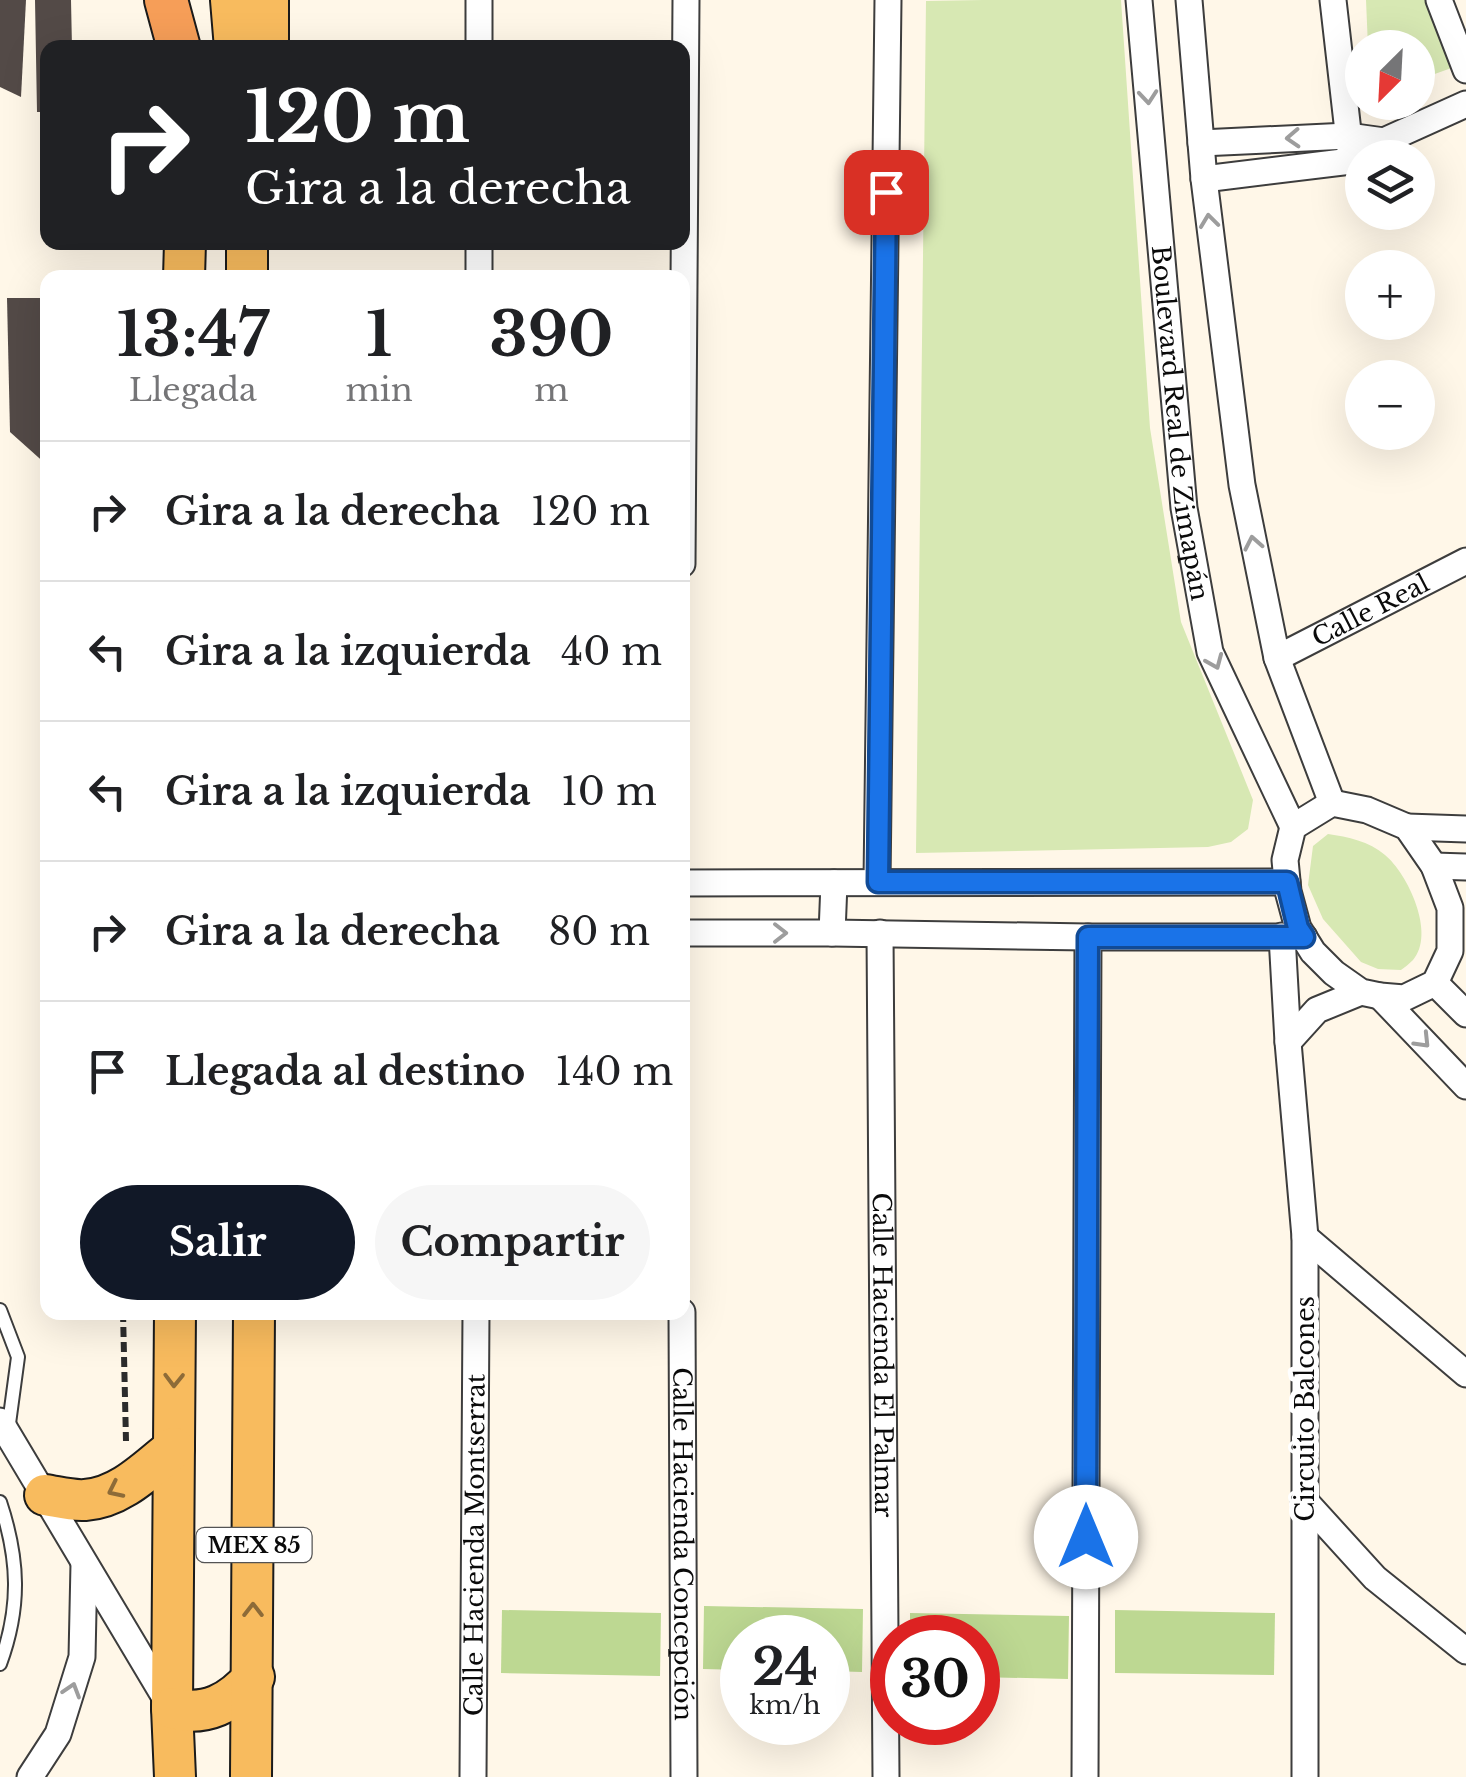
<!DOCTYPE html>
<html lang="es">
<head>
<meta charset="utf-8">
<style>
  :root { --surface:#fff; --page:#f6f6f6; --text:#202124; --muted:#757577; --line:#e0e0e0; --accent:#111827 }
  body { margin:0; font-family:"Libre Baskerville",serif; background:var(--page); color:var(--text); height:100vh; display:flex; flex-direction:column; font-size:38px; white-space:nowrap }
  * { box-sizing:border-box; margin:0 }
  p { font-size:32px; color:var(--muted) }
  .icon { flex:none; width:55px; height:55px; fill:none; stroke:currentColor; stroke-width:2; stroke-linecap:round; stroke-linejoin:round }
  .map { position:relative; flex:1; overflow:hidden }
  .sheet { position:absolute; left:40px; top:270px; width:650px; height:1050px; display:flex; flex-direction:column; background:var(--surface); border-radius:20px; box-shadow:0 10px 40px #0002 }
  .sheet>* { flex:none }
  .banner { position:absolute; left:40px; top:40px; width:650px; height:210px; border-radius:20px; box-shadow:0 10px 40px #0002; background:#202124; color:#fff; overflow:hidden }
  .needle { width:65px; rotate:204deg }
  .tools { position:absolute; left:1345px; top:30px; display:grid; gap:20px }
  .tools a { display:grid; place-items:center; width:90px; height:90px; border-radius:50%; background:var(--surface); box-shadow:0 10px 40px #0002; font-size:50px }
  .speed { position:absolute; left:720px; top:1615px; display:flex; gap:20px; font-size:50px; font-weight:700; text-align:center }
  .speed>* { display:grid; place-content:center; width:130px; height:130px; border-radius:50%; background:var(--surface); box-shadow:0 10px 40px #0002; line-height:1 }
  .speed small { font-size:25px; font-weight:400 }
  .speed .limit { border:15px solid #d22; background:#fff; color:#111 }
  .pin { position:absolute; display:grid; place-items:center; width:85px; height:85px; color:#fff; margin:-42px; border-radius:20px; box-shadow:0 5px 15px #0006 }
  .me { position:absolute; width:110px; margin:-55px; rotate:0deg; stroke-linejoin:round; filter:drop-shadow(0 0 8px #0008) }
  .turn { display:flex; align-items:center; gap:35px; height:210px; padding:0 40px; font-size:45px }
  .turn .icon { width:130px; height:130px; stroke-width:2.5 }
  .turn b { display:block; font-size:70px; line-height:85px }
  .eta { display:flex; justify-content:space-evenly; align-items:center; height:170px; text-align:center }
  .eta b { font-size:60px; font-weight:700; line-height:70px }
  .cta { display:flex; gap:20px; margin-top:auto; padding:20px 40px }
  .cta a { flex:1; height:115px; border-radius:60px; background:var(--accent); color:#fff; font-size:40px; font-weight:700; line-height:115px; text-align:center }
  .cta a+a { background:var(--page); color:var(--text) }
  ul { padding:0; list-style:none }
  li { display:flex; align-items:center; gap:30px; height:140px; padding:0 40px; border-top:2px solid var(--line) }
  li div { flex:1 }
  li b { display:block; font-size:38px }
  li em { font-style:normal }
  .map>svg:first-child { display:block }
  .green { fill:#d7e8b3 }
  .forest { fill:#bdd892 }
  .building { fill:#534a47 }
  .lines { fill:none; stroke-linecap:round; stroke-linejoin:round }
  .service-casing { stroke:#3d3d3d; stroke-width:16 }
  .minor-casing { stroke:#3d3d3d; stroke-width:29 }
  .primary-casing { stroke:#1b1b1b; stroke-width:44 }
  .trunk-casing { stroke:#1b1b1b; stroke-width:46 }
  .path { stroke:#2c2c2c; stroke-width:6; stroke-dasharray:10 5; stroke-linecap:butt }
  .service { stroke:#fff; stroke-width:12 }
  .minor { stroke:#fff; stroke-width:25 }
  .primary { stroke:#f8bb5e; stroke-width:40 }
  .trunk { stroke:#f69e58; stroke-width:42 }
  .oneway { stroke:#9d9d9d }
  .oneway2 { stroke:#8d6b38 }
  .route-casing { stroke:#114b97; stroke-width:25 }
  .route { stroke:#1a73e8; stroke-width:18 }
  .labels { text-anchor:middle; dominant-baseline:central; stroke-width:10; stroke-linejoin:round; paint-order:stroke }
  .shield { fill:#fff; stroke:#545454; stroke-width:2.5 }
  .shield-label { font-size:22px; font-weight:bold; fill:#0a0a0a }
  .street-label { font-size:25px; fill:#0a0a0a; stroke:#fff }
</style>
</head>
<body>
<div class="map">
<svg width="1466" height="1777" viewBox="0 0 1466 1777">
  <rect width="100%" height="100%" fill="#fff7e8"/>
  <g class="green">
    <path d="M983,0h138l29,428 31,194 72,178 -5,29 -17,13 -23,5 -292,6 10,-852z"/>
    <path d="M1366,0h61l30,66 -39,14v-32l-50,-1z"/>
    <path d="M1328,834c20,3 41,7 57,21 23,19 51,79 28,105 -4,4 -8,7 -12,10l-23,-1 -17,-7 -38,-43 -15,-34 5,-39z"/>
  </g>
  <g class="forest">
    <path d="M704,1606l159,3 -1,63 -34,-1v-33h-86v32l-39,-1z"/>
    <path d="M502,1610l159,3 -1,63 -159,-3z"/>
    <path d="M1115,1610l160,3 -1,62 -159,-2z"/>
    <path d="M910,1613l159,3 -1,63 -90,-2v-39l-68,-1z"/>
  </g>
  <g class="building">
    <path d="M0,0h26l-5,97 -21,-10z"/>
    <path d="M35,0h36l1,48h-24v64h-11z"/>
    <path d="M7,298h41v168l-38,-34z"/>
  </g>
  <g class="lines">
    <g class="service-casing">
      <g id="service">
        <path d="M0,1310l18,47 -10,74"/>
        <path d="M0,1502c19,57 21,105 0,162"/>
      </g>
    </g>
    <g class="minor-casing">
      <g id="minor">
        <path d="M479,0v48"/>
        <path id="s1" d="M1139,0l45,508 26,144 83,175"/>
        <path d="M1189,0l15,179 38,306 35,173 55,145"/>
        <path d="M1333,0l17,149"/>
        <path d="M1439,0l27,70"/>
        <path d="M1201,143l147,-7 36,5"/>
        <path d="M1204,179l147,-18 33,-20 82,-37"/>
        <path d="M479,242v36"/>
        <path d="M682,564l4,-564"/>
        <path id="s2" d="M1277,658l189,-97"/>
        <path d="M1332,803l35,7 40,17 27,39 16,42v43l-15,32 -31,15 -24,-2 -19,-4 -27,-19 -21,-21 -15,-24 -10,-37 -3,-31 8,-33z"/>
        <path d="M1407,827l59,2"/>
        <path d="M1434,866l32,1"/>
        <path d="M877,882l11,-882"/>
        <path d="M682,883l605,-1"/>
        <path d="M682,933h150l256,4h216"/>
        <path d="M832,933l2,-50"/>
        <path id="s3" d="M880,933l6,844"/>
        <path d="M1282,936l6,106 17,195v540"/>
        <path d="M1435,983l31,31"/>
        <path d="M1380,996l86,90"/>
        <path d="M1288,1042l29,-32 44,-18"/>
        <path d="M1305,1237l161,137"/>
        <path id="s4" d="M682,1312l2,465"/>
        <path d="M0,1421l169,283"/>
        <path d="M1304,1500l71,78 91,73"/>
        <path d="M30,1777l28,-43 24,-77 2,-93"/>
        <path id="s5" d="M473,1777l3,-465"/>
        <path d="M1085,1777l3,-840"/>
      </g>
    </g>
    <g class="primary-casing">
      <g id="primary">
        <path d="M231,0l4,48"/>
        <path d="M268,48v-48"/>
        <path d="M247,242v36"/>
        <path d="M184,278l1,-36"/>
        <path d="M175,1312l-3,396 3,69"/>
        <path d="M45,1495c13,2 27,6 40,5 35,-2 63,-31 89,-52"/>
        <path d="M172,1708c34,9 59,-5 82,-31"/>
        <path d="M251,1777l3,-465"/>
      </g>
    </g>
    <g class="trunk-casing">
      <path id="trunk" d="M166,0l13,48"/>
    </g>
    <path class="path" d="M123,1312l3,129"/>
    <use href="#service" class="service"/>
    <use href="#minor" class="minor"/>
    <use href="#primary" class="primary"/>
    <use href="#trunk" class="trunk"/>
  </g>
  <defs><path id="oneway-chevron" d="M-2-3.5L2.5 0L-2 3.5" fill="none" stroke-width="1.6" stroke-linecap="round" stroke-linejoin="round" transform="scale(2.5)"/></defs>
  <g class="oneway">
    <use href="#oneway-chevron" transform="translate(1148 97) rotate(85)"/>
    <use href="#oneway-chevron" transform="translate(1293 138) rotate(177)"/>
    <use href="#oneway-chevron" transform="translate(1209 221) rotate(-97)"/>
    <use href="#oneway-chevron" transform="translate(1253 543) rotate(-101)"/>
    <use href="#oneway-chevron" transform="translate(1215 662) rotate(67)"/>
    <use href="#oneway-chevron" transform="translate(780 933)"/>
    <use href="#oneway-chevron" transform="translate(1423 1041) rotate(46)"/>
    <use href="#oneway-chevron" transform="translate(72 1690) rotate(-73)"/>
  </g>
  <g class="oneway2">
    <use href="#oneway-chevron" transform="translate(174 1380) rotate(91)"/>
    <use href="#oneway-chevron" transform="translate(115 1490) rotate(154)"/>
    <use href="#oneway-chevron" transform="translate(253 1610) rotate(-90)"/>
  </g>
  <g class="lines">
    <g class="route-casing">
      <path id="route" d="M886,192l-8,690h409l11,46 6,9h-216l-2,600"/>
    </g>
    <use href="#route" class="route"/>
  </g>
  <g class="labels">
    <rect class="shield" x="196.5" y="1528" width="115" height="34" rx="8"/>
    <g class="shield-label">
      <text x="254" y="1545">MEX 85</text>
    </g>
    <g class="street-label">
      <text stroke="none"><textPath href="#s1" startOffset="425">Boulevard Real de Zimapán</textPath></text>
      <text stroke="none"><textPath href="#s2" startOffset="105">Calle Real</textPath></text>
      <text stroke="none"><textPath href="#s3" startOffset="422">Calle Hacienda El Palmar</textPath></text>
      <text transform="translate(1305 1409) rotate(-90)">Circuito Balcones</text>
      <text stroke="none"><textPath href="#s5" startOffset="232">Calle Hacienda Montserrat</textPath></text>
      <text stroke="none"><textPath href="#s4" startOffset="232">Calle Hacienda Concepción</textPath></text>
    </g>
  </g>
</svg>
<div class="tools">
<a><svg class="needle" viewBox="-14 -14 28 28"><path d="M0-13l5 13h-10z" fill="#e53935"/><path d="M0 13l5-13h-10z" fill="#757577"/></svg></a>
<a><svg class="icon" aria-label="layers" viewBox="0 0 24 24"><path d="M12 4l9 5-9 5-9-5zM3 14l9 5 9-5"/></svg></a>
<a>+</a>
<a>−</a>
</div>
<div class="speed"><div>24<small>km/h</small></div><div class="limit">30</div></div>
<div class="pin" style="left:886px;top:192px;background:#d93025"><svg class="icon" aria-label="arrive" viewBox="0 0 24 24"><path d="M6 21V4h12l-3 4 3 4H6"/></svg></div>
<svg class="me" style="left:1086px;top:1537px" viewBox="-20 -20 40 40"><circle r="19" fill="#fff"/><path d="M0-13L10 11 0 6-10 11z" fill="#1a73e8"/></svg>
<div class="banner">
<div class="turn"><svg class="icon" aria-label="right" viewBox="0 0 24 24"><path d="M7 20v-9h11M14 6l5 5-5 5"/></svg><div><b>120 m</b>Gira a la derecha</div></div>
</div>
<section class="sheet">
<div class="eta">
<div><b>13:47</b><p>Llegada</p></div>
<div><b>1</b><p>min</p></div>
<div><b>390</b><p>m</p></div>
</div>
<ul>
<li><svg class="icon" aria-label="right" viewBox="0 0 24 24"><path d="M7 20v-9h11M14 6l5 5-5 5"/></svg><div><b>Gira a la derecha</b></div><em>120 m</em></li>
<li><svg class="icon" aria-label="left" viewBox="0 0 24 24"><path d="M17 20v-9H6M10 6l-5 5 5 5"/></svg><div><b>Gira a la izquierda</b></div><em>40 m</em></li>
<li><svg class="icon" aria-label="left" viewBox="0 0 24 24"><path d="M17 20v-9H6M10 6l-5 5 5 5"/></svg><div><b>Gira a la izquierda</b></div><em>10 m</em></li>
<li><svg class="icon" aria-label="right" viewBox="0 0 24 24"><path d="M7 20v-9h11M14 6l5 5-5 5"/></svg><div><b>Gira a la derecha</b></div><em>80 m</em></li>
<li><svg class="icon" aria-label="arrive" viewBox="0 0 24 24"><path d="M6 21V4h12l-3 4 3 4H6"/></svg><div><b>Llegada al destino</b></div><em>140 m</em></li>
</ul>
<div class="cta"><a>Salir</a><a>Compartir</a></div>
</section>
</div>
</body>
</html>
